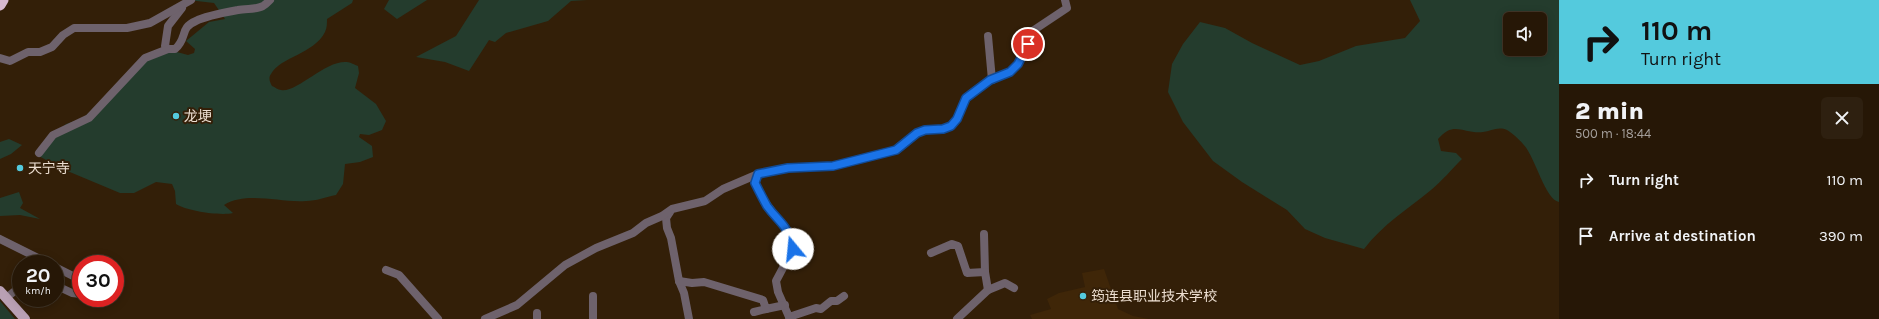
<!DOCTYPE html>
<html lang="en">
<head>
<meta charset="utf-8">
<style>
  :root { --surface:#261706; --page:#2e2010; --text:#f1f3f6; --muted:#a49f9b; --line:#423628 }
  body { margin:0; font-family:Karla,"Noto Sans SC",sans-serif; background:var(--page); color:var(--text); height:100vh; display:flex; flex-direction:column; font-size:15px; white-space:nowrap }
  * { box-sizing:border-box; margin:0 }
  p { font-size:13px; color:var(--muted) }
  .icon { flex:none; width:22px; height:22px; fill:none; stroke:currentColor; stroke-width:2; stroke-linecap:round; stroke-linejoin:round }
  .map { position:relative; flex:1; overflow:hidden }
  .panel { display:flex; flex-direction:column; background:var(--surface); width:320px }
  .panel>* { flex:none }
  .banner { background:#54cadd; color:#111; overflow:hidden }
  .buttons { position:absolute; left:1503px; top:12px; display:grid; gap:8px }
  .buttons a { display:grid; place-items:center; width:44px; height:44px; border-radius:6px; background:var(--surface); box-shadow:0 2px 10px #0003,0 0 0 1px var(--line); font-size:20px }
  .speed { position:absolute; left:12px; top:255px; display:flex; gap:8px; font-size:20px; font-weight:700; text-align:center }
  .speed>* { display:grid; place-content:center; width:52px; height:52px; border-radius:50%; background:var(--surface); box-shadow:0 2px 10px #0003,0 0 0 1px var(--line); line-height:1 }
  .speed small { font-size:10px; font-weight:400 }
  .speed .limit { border:6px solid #d22; background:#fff; color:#111 }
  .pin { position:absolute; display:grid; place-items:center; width:34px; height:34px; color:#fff; margin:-17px; border:2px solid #fff; border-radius:50%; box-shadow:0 1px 4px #0007 }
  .me { position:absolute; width:44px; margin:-22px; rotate:343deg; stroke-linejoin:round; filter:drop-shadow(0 0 3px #0008) }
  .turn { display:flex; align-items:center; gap:14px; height:84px; padding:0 16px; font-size:18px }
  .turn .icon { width:52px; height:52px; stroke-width:2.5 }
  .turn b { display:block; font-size:28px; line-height:34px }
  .round { display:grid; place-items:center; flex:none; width:42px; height:42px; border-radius:6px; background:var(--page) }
  .headline { display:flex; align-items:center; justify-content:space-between; height:68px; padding:0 16px }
  h1 { font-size:24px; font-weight:800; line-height:30px }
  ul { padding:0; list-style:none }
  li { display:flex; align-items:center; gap:12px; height:56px; padding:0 16px }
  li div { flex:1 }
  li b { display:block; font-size:15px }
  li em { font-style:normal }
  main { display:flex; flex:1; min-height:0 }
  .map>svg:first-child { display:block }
  .built { fill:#3f2608 }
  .green { fill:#243c2d; fill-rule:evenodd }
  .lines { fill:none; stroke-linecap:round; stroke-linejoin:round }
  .minor { stroke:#6e626c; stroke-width:8 }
  .major { stroke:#b9a0b4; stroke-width:10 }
  .highway { stroke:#d7b9d0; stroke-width:11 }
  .route-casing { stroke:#114b97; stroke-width:10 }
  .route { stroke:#1a73e8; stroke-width:7 }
  .poi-dot { fill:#54cadd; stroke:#331f08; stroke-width:1.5 }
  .labels { text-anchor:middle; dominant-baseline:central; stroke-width:4; stroke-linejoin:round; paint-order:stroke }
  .poi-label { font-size:14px; fill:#ecded1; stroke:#331f08; text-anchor:start }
</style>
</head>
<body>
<main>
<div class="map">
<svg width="1559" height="319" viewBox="0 0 1559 319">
  <rect width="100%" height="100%" fill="#331f08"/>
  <path class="built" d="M1104,269l14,40 15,7 16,3h-117l-2,-4 21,-6 -4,-10 12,-6 26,-6 -3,-14z"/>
  <g class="green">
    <path d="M188,0h165l-1,3 -25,16c0,4 0,9 -2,13 -11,22 -45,25 -54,42 -3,4 -1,8 1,12 3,1 6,4 9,4 16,3 44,-30 66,-28 3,0 8,3 11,4l1,7 -4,15 21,16 10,17 -4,9 -13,5 -9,-1 -1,3 13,9 1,11 -13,5 -15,2 -2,20 -7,11c-10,2 -20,6 -30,6 -26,2 -59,-10 -82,4l9,8c-13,3 -46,-2 -57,-9l-1,-13 -3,-7 -16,-2 -22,11h-14l-55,-23 -30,-16 13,-15 18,-15 17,-6 60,-56 30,-11 15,4 6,-2 1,-4 -9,-8 23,-19 16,-3 -11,-16z"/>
    <path d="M389,0h38l-30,19 -13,-10z"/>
    <path d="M479,0h108l-16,1 -23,20 -42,12 -11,9 -6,-2 -20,31 -24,-9 -29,-5 40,-21z"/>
    <path d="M1410,0h149v202c-14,-2 -24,-46 -36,-58 -4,-5 -11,-11 -16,-14 -9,-4 -16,1 -24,2 -20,2 -29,-12 -45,7l3,12 15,2 6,6c-10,10 -20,22 -31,31 -23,19 -48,34 -67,59l-39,-11 -20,-9 -18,-19 -45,-28 -29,-21 -30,-39 -15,-30 4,-28 11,-20 17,-22 25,6 27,15 48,22 19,-4 37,-15 49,-8 15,-17zM1510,19h30v30h-30z"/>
    <path d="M9,139l13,6 -11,9 -11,5v-17z"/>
    <path d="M19,192l4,11 -3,5 20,11 -20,-4 -20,1v-18z"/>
    <path d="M0,301l15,18h-15z"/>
  </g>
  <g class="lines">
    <g class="minor">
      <path d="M182,8l-14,18 -3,20 3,3h7c13,-11 4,-21 21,-28 9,-5 31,-9 42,-11 8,-2 18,0 25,-4 2,-1 5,-4 7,-6"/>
      <path d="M988,36l4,44"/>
      <path d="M0,58l10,3 18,-9h12l12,-5 11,-12 11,-7h53l23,-5 41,-23"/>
      <path d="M39,153l14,-18 36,-17 56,-60 23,-9"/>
      <path d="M758,174l-3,9c4,8 8,16 13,23 13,19 19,17 25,43l-17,32 2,11 12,27"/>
      <path d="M670,212l-4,6 1,10 4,10 8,43 5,12 5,26"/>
      <path d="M984,234l1,38"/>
      <path d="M0,239l50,25"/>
      <path d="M931,253l21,-9 6,2 9,27 18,-1 3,18"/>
      <path d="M55,267l26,13"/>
      <path d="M386,270l13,5 39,44"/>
      <path d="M679,281l13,2 12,-1 59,18 3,9 19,-4"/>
      <path d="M55,285l17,8 9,1"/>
      <path d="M6,298l15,-12"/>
      <path d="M754,312l12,-3"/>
      <path d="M537,313v6"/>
      <path d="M789,317l27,-9 5,1 10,-8h6l7,-5"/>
      <path d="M485,319l32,-14 48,-40 31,-17 37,-15 13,-10 16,-7 10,-7 33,-8 18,-12 35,-15 30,-6 45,-2 62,-16 22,-17 8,-3 18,-1 8,-3 6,-7 9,-21 7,-6 17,-12 20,-8 8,-8 7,-11 9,-23 33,-22 -2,-8"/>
      <path d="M593,319v-23"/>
      <path d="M957,319l31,-29 17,-7 9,5"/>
    </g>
    <path class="major" d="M0,291l25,28"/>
    <path class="highway" d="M0,5l3,-5"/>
  </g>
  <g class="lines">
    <g class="route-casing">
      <path id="route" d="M793,249c-6,-26 -12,-24 -26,-43 -4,-7 -8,-15 -12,-23l3,-9 30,-6 45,-2 63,-16 21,-17 8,-3 18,-1 8,-3 6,-7 9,-21 24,-18 20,-8 8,-8 10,-20"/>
    </g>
    <use href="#route" class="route"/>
  </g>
  <g class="poi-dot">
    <circle cx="176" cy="116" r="4"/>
    <circle cx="20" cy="168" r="4"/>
    <circle cx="1083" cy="296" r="4"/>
  </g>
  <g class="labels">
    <g class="poi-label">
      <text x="184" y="116">龙埂</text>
      <text x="28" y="168">天宁寺</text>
      <text x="1091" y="296">筠连县职业技术学校</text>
    </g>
  </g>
</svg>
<div class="buttons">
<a><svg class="icon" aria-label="sound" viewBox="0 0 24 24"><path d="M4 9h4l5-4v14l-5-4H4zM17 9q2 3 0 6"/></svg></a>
</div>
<div class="speed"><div>20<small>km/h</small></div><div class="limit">30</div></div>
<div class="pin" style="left:1028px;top:44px;background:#d93025"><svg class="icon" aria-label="arrive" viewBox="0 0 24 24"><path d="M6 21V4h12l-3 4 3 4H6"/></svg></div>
<svg class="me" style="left:793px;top:249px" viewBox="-20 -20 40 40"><circle r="19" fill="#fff"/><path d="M0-13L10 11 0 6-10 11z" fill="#1a73e8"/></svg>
</div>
<section class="panel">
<div class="banner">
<div class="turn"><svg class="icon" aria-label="right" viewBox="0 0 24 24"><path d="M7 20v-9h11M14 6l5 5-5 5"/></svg><div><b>110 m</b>Turn right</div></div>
</div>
<div class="headline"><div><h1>2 min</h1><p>500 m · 18:44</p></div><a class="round"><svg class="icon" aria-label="close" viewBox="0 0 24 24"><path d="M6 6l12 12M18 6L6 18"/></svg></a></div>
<ul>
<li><svg class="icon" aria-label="right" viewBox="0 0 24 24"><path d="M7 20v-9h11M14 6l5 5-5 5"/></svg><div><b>Turn right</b></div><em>110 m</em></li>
<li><svg class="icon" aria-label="arrive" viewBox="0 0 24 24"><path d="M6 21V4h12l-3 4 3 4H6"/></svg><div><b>Arrive at destination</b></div><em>390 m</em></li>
</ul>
</section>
</main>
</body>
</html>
